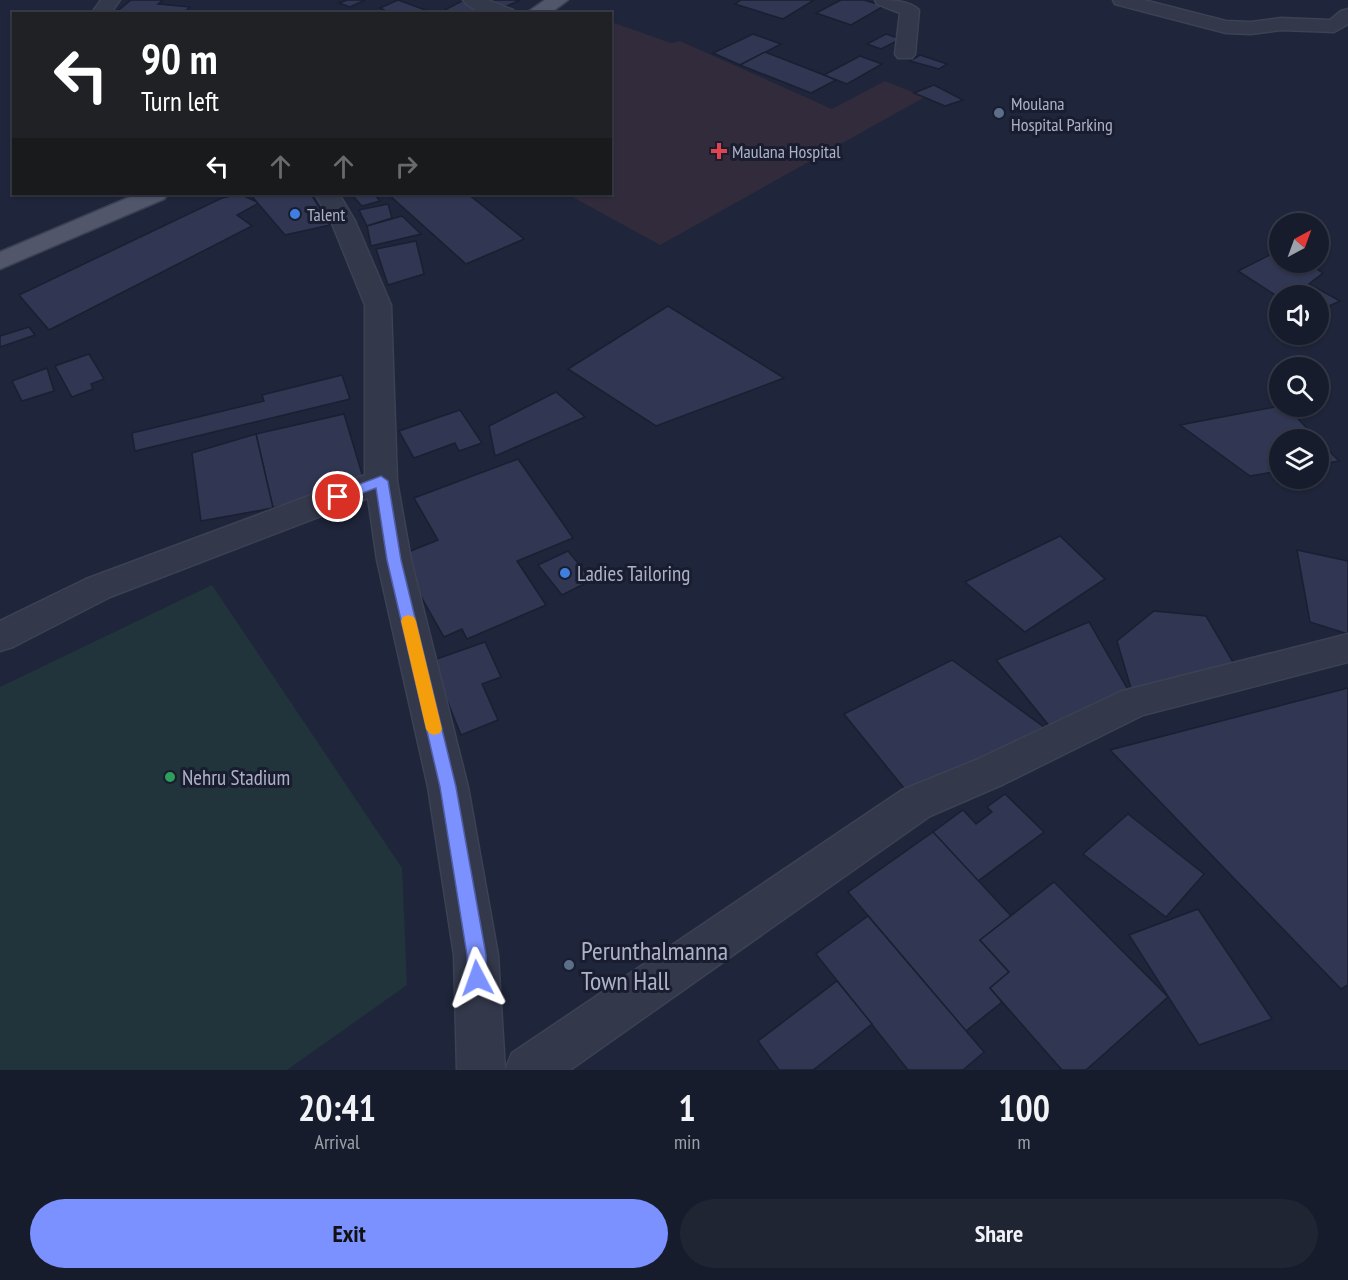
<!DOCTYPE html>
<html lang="en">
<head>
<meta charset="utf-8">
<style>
  :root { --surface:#171c2c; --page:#202534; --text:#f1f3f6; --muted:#9ea1a9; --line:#363a48; --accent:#7b91ff }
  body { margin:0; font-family:"PT Sans Narrow",sans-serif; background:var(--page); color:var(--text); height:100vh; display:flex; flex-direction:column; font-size:22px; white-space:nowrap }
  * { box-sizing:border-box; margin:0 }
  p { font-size:20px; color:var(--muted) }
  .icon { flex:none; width:33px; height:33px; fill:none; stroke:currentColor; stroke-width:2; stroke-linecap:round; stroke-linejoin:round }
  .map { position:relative; height:1070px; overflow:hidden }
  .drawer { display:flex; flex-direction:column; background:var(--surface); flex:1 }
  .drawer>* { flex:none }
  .top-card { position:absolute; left:12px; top:12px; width:600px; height:183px; border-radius:0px; box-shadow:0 2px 4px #0004,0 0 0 2px var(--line); background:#202124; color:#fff; overflow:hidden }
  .needle { width:39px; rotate:41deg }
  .tools { position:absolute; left:1269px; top:213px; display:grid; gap:12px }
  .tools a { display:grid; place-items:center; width:60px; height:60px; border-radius:50%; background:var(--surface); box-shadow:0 2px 4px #0004,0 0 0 2px var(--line); font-size:30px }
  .pin { position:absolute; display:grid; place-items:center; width:51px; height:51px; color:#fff; margin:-26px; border:3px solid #fff; border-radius:50%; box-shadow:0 2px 6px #0007 }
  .me { position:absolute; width:66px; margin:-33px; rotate:356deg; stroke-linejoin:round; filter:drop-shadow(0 0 4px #0008) }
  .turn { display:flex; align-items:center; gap:21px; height:126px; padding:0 30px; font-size:27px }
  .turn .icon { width:78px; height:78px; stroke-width:2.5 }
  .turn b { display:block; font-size:42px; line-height:51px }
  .lanes { display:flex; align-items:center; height:57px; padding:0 30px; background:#0003; justify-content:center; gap:30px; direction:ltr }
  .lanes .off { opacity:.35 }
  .eta { display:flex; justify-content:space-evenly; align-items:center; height:102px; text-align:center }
  .eta b { font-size:36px; font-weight:600; line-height:42px }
  .action { display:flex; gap:12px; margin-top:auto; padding:12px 30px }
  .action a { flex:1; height:69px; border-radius:36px; background:var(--accent); color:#111; font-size:24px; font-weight:600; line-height:69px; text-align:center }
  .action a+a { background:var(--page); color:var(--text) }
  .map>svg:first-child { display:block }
  .medical { fill:#312b3b }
  .green { fill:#21333b }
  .building { fill:#313752; stroke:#1a1f31; stroke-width:1.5 }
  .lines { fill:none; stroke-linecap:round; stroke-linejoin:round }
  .minor-casing { stroke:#3c4154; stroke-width:3 }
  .primary-casing { stroke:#3c4154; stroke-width:3 }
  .minor { fill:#33384b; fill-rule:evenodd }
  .primary { fill:#51566b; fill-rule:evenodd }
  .route { fill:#7b91ff; stroke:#505ea6; stroke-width:1.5 }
  .slow { fill:#f59e0b }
  .service-dot { fill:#5c6f8a; stroke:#191d2f; stroke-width:2 }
  .health-dot { fill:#e0444e; stroke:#191d2f; stroke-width:2 }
  .shop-dot { fill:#3f7fe0; stroke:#191d2f; stroke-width:2 }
  .leisure-dot { fill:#2e9e5b; stroke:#191d2f; stroke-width:2 }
  .labels { text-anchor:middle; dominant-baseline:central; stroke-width:6; stroke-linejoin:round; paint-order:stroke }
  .far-poi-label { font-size:18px; fill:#aeb2c7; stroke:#191d2f; text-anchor:start }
  .poi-label { font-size:21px; fill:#aeb2c7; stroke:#191d2f; text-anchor:start }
  .near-poi-label { font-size:26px; fill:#aeb2c7; stroke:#191d2f; text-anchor:start }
</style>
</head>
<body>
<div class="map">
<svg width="1348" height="1070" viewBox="0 0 1348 1070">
  <rect width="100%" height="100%" fill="#1f253a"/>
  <path class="medical" d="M611,22l60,21 9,-2 152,68 53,-28 40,16 -265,148 -93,-51h43z"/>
  <path class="green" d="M212,585l190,283 5,117 -120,85h-287v-383z"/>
  <g class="building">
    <path d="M131,0h32l-5,4 32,3 -8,7h-68z"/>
    <path d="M347,0h18l-15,7 -11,-4z"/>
    <path d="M398,0l33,12 -55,2 8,-4 -4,-2z"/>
    <path d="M484,0h36l-15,7z"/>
    <path d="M741,0h73l-31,19 -48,-15z"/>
    <path d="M841,0h23l20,6 -33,19 -35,-12z"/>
    <path d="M462,1l31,13h-56z"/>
    <path d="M753,34l28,10 -41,21 -27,-12z"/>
    <path d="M886,34l15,5 -20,10 -14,-5z"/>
    <path d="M765,52l59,23 12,5 -25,13 -71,-28z"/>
    <path d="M920,55l27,9 -8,5 -29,-8z"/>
    <path d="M860,56l22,8 -35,20 -23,-9z"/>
    <path d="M934,85l29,15 -18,6 -31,-13z"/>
    <path d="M240,194l19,9 -22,12 15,11 -203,104 -30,-35 203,-97z"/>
    <path d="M250,194h61l19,31 -45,10z"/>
    <path d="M351,194h23l6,7 -18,5z"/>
    <path d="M388,194h80l56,45 -58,25z"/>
    <path d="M388,204l4,14 -25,8 -8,-16z"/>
    <path d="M402,216l19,18 -50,12 -4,-20z"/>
    <path d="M416,241l8,33 -36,11 -12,-36z"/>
    <path d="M1280,250v12h38v-2l4,2 -10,4 11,7 -14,11 31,17 -22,10v-15h-38v2l-42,-27z"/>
    <path d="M668,306l116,72 -128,48 -88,-57z"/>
    <path d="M29,327l6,8 -35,12v-11z"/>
    <path d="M89,354l15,25 -13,5 2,5 -21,8 -17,-31z"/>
    <path d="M47,368l7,23 -32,10 -10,-20z"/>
    <path d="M342,375l8,24 -215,52 -3,-18 132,-32 -2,-6z"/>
    <path d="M556,392l29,25 -90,39 -6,-30z"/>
    <path d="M1280,406h6l32,34h-38v31l-30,5 -70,-51z"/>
    <path d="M460,410l22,33 -23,8 -4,-8 -41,15 -15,-27z"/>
    <path d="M344,414l21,70 -92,24 -17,-74z"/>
    <path d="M256,434l17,74 -72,13 -9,-68z"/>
    <path d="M1318,440l21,21 -21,4z"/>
    <path d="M518,459l55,79 -56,23 29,44 -79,34 -5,-10 -18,8 -46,-81 40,-16 -24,-42z"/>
    <path d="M1060,536l45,43 -80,53 -60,-50z"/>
    <path d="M1297,550l51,11v73l-38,-12z"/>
    <path d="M568,551l24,29 -30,15 -24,-30z"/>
    <path d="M1154,611l52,5 34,58 -105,28 -18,-61z"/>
    <path d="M1089,622l46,80 -76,36 -63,-78z"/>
    <path d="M485,642l16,35 -19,7 16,36 -37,15 -30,-74z"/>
    <path d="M952,660l107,78 -143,65 -72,-89z"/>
    <path d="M1348,688v297l-7,4 -231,-239z"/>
    <path d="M1005,794l39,38 -66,49 -45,-49 30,-22 13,14 16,-12 -5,-5z"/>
    <path d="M1128,814l76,60 -38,43 -83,-63z"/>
    <path d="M933,832l78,84 -31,24 29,32 -19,16 12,14 -36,29 -118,-139z"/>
    <path d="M1054,882l114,115 -82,73h-24l-72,-82 19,-16 -29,-32z"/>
    <path d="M1198,909l74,110 -73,26 -70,-110z"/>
    <path d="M868,916l116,136 -21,18h-55l-92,-116z"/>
    <path d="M837,981l35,43 -59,46h-34l-21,-29z"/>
  </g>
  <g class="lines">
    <g class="minor-casing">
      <g id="minor">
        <path d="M101,0h19l-10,14h-19z"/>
        <path d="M463,0h25l25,10 2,4c-17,0 -41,1 -52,-14z"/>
        <path d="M875,0c14,0 34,0 44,10l-4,44 -3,4h-14l-3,-4 5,-41 -23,-9z"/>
        <path d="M1113,0h31l82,21 25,1 30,-4 49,2 11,-9 7,-2v15l-14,8 -53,-2 -30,4 -25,-1 -111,-29z"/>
        <path d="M315,194h24l16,27 36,84 6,176 14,79 57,227 30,168 7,115h-48l-3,-115 -26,-168 -51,-227 -9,-62 -258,99 -97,50 -13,4v-30l86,-42 279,-104v-170l-34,-84z"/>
        <path d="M1348,634v28l-205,53 -139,69 -74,32 -360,254h-65l7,-17 390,-263 74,-30 146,-69z"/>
      </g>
    </g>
    <g class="primary-casing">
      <g id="primary">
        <path d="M545,0h23l-19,14h-24z"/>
        <path d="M137,194h31l-4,5 -164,70v-17z"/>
      </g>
    </g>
    <use href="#minor" class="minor"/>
    <use href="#primary" class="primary"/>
  </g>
  <path class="route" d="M381,476l7,5 13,79 55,227 30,168 1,23 -3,7 -7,2 -6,-2 -3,-7 -1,-23 -27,-168 -53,-227 -11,-72 -38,14 -7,-5 2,-3z"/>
  <path class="slow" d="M408,615l6,2 2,4 26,108 -2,4 -6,2 -5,-2 -3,-4 -25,-108 2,-4z"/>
  <g class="service-dot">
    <circle cx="999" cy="113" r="6"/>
    <circle cx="569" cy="965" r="6"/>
  </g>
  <path class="health-dot" d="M716 142h6v6h6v6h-6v6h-6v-6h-6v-6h6z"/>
  <g class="shop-dot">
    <circle cx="295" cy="214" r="6"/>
    <circle cx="565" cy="573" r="6"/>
  </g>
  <circle class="leisure-dot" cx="170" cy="777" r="6"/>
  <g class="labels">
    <g class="far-poi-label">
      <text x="1011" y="103">Moulana<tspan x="1011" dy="21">Hospital Parking</tspan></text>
      <text x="732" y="151">Maulana Hospital</text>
      <text x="307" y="214">Talent</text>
    </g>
    <g class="poi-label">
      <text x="577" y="573">Ladies Tailoring</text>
      <text x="182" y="777">Nehru Stadium</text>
    </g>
    <g class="near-poi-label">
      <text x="581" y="950">Perunthalmanna<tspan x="581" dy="30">Town Hall</tspan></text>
    </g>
  </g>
</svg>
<div class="tools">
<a><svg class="needle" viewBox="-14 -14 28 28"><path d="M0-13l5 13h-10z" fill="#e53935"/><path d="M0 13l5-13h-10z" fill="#9ea1a9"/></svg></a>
<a><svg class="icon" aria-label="sound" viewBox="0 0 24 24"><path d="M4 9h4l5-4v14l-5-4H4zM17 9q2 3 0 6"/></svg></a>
<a><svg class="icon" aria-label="search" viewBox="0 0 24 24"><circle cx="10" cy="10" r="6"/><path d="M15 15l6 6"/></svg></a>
<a><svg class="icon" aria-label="layers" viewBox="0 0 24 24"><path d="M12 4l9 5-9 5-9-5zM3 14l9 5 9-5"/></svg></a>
</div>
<div class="pin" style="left:338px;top:497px;background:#d93025"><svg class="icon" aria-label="arrive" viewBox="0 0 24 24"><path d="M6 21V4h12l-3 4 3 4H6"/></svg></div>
<svg class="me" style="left:477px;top:978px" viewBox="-20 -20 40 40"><path d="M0-17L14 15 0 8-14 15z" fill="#7b91ff" stroke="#fff" stroke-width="4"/></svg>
<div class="top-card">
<div class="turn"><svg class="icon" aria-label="left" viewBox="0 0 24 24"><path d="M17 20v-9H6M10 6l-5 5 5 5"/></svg><div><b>90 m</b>Turn left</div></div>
<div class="lanes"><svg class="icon" aria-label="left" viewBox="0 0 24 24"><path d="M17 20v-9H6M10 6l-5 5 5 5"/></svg><svg class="icon off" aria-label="ahead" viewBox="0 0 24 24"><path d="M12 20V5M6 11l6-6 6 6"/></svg><svg class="icon off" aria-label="ahead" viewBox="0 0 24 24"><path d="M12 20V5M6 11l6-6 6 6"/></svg><svg class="icon off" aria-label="right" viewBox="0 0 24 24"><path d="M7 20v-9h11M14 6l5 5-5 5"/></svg></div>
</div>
</div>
<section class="drawer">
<div class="eta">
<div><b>20:41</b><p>Arrival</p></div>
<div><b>1</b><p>min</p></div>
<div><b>100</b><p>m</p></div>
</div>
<div class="action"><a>Exit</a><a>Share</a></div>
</section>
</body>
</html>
